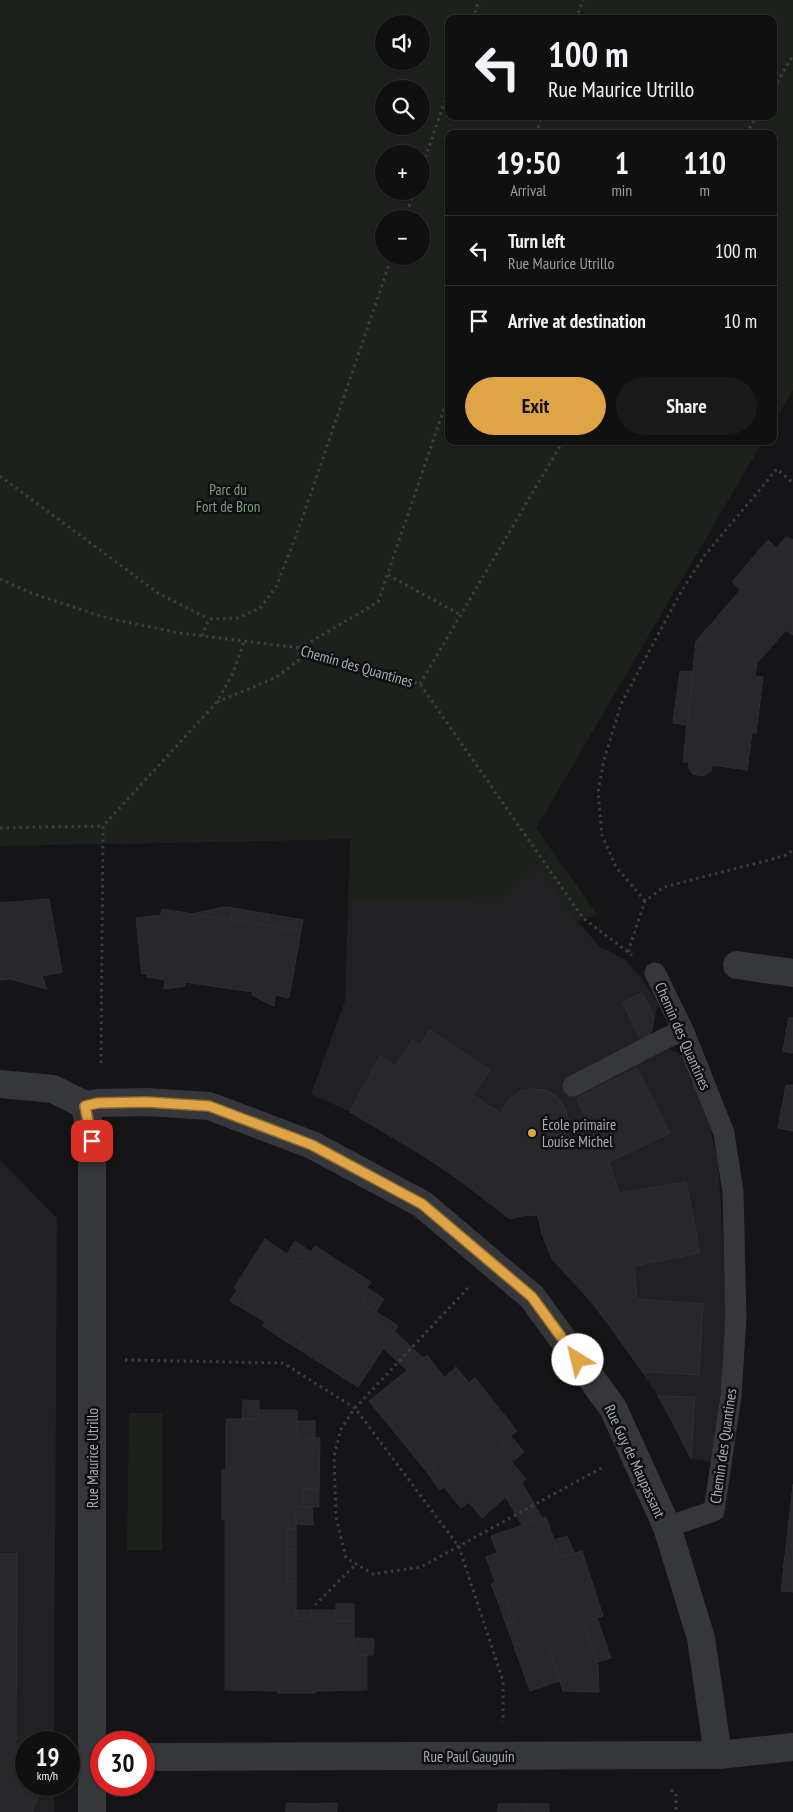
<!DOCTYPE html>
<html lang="en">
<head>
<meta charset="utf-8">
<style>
  :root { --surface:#101011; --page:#19191a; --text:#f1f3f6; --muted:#9c9d9f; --line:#303031; --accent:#dea445 }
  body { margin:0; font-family:"PT Sans Narrow",sans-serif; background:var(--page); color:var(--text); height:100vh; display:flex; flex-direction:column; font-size:19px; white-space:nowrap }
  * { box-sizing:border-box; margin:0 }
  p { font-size:16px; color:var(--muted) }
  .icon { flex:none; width:28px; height:28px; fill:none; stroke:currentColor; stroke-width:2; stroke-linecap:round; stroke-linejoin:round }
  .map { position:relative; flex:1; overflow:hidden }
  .side { position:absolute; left:445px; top:130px; width:332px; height:315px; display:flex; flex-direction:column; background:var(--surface); border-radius:10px; box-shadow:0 1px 4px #0004,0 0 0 1px var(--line) }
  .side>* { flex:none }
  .hud { position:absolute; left:445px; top:15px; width:332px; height:105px; border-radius:10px; box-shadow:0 1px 4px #0004,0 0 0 1px var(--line); background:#101011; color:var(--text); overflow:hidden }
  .buttons { position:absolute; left:375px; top:15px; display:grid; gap:10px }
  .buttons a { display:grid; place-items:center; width:55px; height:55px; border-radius:50%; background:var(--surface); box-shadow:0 1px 4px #0004,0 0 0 1px var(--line); font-size:25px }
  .speed { position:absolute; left:15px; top:1731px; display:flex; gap:10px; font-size:25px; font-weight:700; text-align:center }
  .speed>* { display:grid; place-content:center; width:65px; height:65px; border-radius:50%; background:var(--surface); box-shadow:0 1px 4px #0004,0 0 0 1px var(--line); line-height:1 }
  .speed small { font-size:12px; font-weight:400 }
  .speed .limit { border:8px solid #d22; background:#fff; color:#111 }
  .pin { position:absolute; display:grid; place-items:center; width:42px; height:42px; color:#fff; margin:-21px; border-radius:10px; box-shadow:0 2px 8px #0006 }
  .me { position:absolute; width:55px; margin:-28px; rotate:324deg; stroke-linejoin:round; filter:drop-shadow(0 0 4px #0008) }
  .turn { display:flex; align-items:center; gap:18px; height:105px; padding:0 20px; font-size:22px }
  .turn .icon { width:65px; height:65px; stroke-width:2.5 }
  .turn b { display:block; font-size:35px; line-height:42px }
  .eta { display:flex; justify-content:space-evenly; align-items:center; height:85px; text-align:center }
  .eta b { font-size:30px; font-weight:600; line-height:35px }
  .primary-button { display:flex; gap:10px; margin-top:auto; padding:10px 20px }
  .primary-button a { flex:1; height:58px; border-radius:30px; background:var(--accent); color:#111; font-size:20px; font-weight:600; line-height:58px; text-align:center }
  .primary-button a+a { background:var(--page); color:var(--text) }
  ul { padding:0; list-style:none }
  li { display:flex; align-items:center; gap:15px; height:70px; padding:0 20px; border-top:1px solid var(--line) }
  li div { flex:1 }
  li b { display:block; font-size:19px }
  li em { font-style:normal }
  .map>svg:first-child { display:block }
  .built { fill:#212123 }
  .green { fill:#1c211c; fill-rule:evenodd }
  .building { fill:#28282a; stroke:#2f2f32 }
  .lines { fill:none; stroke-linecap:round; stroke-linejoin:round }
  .path { stroke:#3d3e42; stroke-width:3; stroke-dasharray:2.5 4; stroke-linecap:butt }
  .lane { stroke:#36373b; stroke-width:21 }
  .street { stroke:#36373b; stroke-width:28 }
  .route-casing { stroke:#906b2d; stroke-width:12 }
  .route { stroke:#dea445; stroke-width:9 }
  .poi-dot { fill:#dea445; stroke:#101012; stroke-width:2 }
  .labels { text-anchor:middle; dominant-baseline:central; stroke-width:5; stroke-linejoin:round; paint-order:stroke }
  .park-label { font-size:15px; fill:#819e82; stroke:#101012 }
  .street-label { font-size:15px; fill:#a8adb5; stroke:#101012 }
  .poi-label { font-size:15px; fill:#a8adb5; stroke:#101012; text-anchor:start }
</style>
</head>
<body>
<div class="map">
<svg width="793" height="1812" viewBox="0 0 793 1812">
  <rect width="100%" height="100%" fill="#151517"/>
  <g class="built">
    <path d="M414,691l164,231 21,24 25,13 17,18 17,27 -7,29 9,17 6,-2 17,7 22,52 13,54 9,142 -4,69 -11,90 -21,-3 -27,-54 -45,-67 -39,-49 -28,-30 -14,-43 -12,-1 -16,4 -48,-37 -76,-50 -36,-20 -39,-18 34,-93 5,-162 -230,5z"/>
    <path d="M0,1160l57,58 -3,524h-28v43h28v27h-54z"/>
  </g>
  <g class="green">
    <path d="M0,0h793v390l-19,32v-288h-325v307h314l-227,387 61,86 -19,8 -40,-55 -36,30 -154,4 2,-62 -350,7zM449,19h325v97h-325zM384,24h37v37h-37zM384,89h37v37h-37zM384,154h37v37h-37zM384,219h37v37h-37z"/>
    <path d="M129,1413h34l-1,137h-35z"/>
  </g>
  <g class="building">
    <path d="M786,537l7,3v95l-7,-5 -29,33 -2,13 8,1 -7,56h-4l-5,37 -35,-5 -1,6 -8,5 -10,-2 -4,-6v-6h-6l13,-121 13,2 22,-25 -8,-8z"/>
    <path d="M768,540l8,8 -36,41 -8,-7z"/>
    <path d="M723,610l8,8 -9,10 -8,-7z"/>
    <path d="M714,621l8,7 -13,15 -13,-2z"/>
    <path d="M680,671l13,1 -6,53 -14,-2z"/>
    <path d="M49,899l13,73 -20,4 5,13 -37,-10 -10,1v-77z"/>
    <path d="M224,907l9,1 -2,12 -39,-6z"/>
    <path d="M233,908l35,6 -2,11 -35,-5z"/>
    <path d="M162,909l139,22 -12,67 -14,-3 -1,11 -22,-11 1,-3 -68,-10v4l-21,3 1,-9 -18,-3v-3h-5l-6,-56 25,-3z"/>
    <path d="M268,914l35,6 -2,11 -35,-6z"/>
    <path d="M642,993l12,24 -3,16 -11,6 -17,-36z"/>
    <path d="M789,1017l4,1v35l-10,-2z"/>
    <path d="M430,1030l60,40 -17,25 27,18 9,-14 10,-7 13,-3 14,1 12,8 7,10 3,12 -3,16 14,6 8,-21 -10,-23 60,-30 33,65 -61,29 10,31 67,-11 14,71 -66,13 3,33 66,5 -4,71 -52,-3 -2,3 -50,-69 -43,-47 -10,-25 -4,-18 -12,-1 -16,4 -48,-37 -33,-23 -79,-47 30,-56 15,10 18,-26 7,5z"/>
    <path d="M786,1085h7v46l-15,-3z"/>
    <path d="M265,1239l33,23 8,-2 9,-14 56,36 -9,14 2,8 34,22 -40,61 -58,-37 4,-8 -21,-14 -5,8 -15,-10 2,-4 -23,-14 7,-10 -15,-10z"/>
    <path d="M295,1241l16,11 -5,8 -8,2 -11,-8z"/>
    <path d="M367,1288l17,11 -8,13 -12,-8 -2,-8z"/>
    <path d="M237,1290l12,8 -7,10 -12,-7z"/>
    <path d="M283,1328l21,14 -4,8 -22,-14z"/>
    <path d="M394,1331l29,27 -16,12 -24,-22z"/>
    <path d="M427,1355l25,33 9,2 14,-12 42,53 -14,11 -1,9 24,28 -44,39 -13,-16 -8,6 -17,-21 -4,3 -11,-15 7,-6 -15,-19 -7,6 -45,-55z"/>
    <path d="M456,1367l13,16 -8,7 -9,-2 -8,-10z"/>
    <path d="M658,1396l37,1 -4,62 -18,-36z"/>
    <path d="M243,1400l16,1v18h-17z"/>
    <path d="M259,1410h38v28h23l-1,51h-15l-1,18h-7v22l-9,-1v53h9v38l15,-1v-8h25v11h18v34h13v35l-52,1v2h-37v-2l-53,-1v-170h-3v-50h4v-51h33z"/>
    <rect x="297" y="1421" width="18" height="17"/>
    <path d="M511,1436l13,16 -12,10 -10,-11 1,-9z"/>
    <path d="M421,1450l15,19 -7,6 -15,-19z"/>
    <path d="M522,1483l20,35 -20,7 -16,-28z"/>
    <path d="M793,1484v108l-12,-1z"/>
    <path d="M304,1489h15v18h-16z"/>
    <path d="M296,1507h16l1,18 -17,-1z"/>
    <path d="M546,1517l13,38 5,2 18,-6 21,65 -15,5 -3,8 13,37 1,26 -36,-1 -19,-55 -30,10 -8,-22 8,-3 -8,-23 -8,3 -7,-17 4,-2 -9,-25 11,-4 -6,-17z"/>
    <path d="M287,1528l9,1v21l-9,-1z"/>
    <path d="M567,1536l7,17 -10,4 -5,-2 -5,-15z"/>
    <path d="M287,1549l9,1v31h-9z"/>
    <path d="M0,1554h17l-1,191 10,7v33h14l-1,10 -7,17h-32z"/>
    <path d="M506,1598l8,23 -8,3 -8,-23z"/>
    <rect x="336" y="1604" width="18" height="17"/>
    <path d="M296,1610h15v8l-15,1z"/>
    <path d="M597,1618l14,40 -14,4 -12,-33 3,-8z"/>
    <path d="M544,1636l15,45 -29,10 -16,-45z"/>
    <path d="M354,1638l20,1 -1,16h-19z"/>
    <path d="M286,1803l23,1 -1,8h-22z"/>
    <path d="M337,1803v9h-29l1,-8z"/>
    <path d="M498,1804h28v8h-29z"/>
    <rect x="526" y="1804" width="23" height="8"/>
  </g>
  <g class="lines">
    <g class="path">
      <path d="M473,19l6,-19"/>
      <path d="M576,19l7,-19"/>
      <path d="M774,88l19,-33"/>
      <path d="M536,134l6,-18"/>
      <path d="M746,134l11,-18"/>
      <path d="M421,170l28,-81"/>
      <path d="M405,219l9,-28"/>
      <path d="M0,476l158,117 51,26"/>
      <path d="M388,575l73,40"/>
      <path d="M0,579l31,14 76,25 72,15 121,15 120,36 163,234 49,37"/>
      <path d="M202,636l7,-17 29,-1 22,-10 16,-21 23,-59 93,-272"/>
      <path d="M420,684l143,-243"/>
      <path d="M217,702l58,-24 23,-17 2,-13 78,-46 71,-208"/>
      <path d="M0,828l103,-2"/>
      <path d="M645,901l-29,-34 -14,-32 -4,-43 6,-32 17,-56 61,-114 23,-35 72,-86 16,14"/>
      <path d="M628,952l17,-51 19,-14 120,-31 9,-6"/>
      <path d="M101,1063l2,-237 114,-124 16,-29 11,-31"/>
      <path d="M468,1288l-113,120 -14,21 -7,27 2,61 10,41 27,16 48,-7 182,-100"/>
      <path d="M125,1360l158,3 72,45 104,139 44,134v41"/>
      <path d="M315,1605l41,-41"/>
      <path d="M671,1790l5,4v18"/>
    </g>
    <g class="lane">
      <path d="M655,973l28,57 41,103 9,59 3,125 -5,79 -17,115 -47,16"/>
      <path d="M573,1086l83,-43 27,-13"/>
    </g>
    <g class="street">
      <path d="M737,965l56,8"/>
      <path d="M0,1084l53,5 32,16 13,-2 48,-1 63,4 103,39 110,59 110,93 81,111 54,119 34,111 17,117"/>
      <path d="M85,1105l7,36v671"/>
      <path d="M144,1757l574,-2 75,-8"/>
    </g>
  </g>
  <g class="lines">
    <g class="route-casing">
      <path id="route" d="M92,1141l-7,-35 13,-3 48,-1 63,4 103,39 110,59 110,93 46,63"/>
    </g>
    <use href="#route" class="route"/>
  </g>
  <circle class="poi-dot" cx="532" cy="1133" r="5"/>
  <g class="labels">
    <g class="park-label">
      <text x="228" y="489">Parc du<tspan x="228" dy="17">Fort de Bron</tspan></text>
    </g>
    <g class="street-label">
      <text transform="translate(357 666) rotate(16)">Chemin des Quantines</text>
      <text transform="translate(683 1036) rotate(66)">Chemin des Quantines</text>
      <text transform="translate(723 1446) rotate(-82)">Chemin des Quantines</text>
      <text transform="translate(92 1458) rotate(-90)">Rue Maurice Utrillo</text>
      <text transform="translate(635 1461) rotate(65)">Rue Guy de Maupassant</text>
      <text x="469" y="1756">Rue Paul Gauguin</text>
    </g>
    <g class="poi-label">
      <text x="542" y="1124">École primaire<tspan x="542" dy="17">Louise Michel</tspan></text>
    </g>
  </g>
</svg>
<div class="buttons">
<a><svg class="icon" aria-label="sound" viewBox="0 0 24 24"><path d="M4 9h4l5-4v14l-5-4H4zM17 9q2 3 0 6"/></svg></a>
<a><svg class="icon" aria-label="search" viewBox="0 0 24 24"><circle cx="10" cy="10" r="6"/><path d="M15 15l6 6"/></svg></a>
<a>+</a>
<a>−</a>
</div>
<div class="speed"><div>19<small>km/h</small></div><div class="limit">30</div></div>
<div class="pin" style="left:92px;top:1141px;background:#d93025"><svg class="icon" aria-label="arrive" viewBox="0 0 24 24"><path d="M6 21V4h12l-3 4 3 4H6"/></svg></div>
<svg class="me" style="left:578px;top:1360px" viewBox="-20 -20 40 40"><circle r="19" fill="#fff"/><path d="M0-13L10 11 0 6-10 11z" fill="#dea445"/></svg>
<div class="hud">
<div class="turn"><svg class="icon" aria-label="left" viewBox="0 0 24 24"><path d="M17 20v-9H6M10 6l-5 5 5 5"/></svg><div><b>100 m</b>Rue Maurice Utrillo</div></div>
</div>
<section class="side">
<div class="eta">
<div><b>19:50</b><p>Arrival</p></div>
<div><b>1</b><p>min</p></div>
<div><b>110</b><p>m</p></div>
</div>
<ul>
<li><svg class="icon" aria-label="left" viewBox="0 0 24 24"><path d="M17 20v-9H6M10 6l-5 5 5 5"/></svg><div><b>Turn left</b><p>Rue Maurice Utrillo</p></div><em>100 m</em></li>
<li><svg class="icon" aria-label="arrive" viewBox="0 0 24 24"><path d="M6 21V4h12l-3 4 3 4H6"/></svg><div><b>Arrive at destination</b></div><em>10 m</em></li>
</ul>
<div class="primary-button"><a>Exit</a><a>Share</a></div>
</section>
</div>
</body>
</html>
